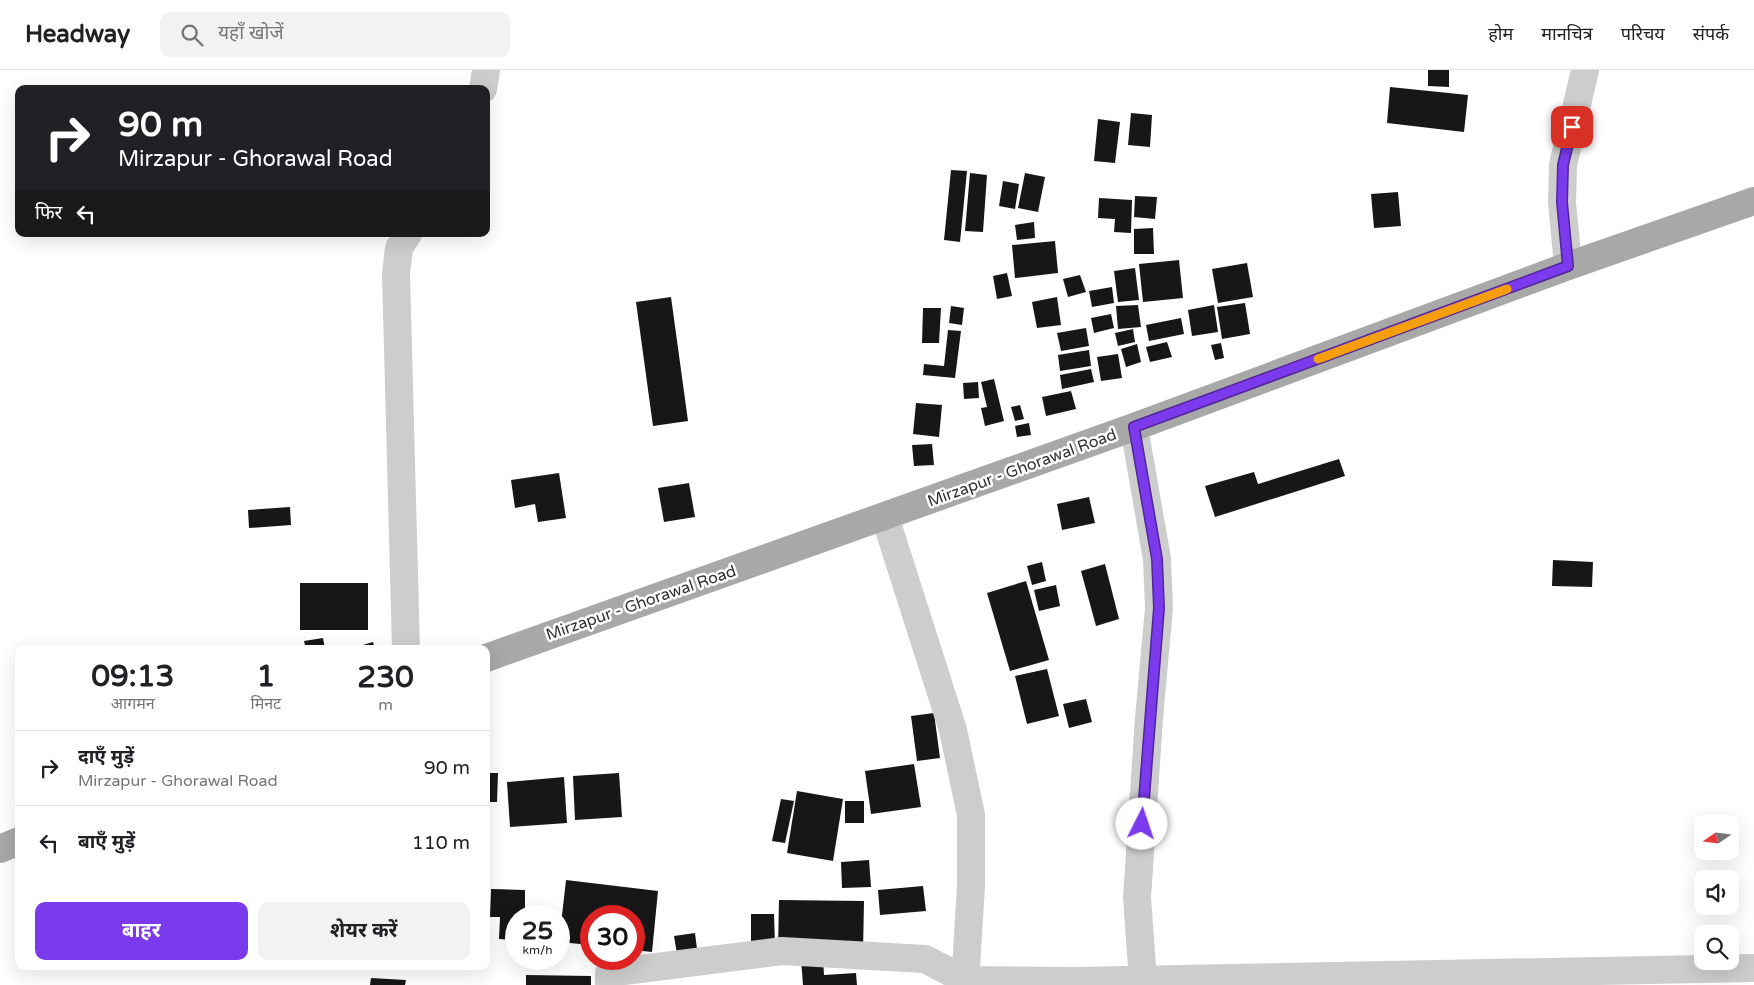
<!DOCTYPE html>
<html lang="hi">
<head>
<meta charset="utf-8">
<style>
  :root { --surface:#fff; --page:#f2f2f2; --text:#202124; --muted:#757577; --line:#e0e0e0; --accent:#7c3aed }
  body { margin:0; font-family:"Varela Round","Noto Sans Devanagari",sans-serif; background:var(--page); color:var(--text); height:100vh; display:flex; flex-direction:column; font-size:19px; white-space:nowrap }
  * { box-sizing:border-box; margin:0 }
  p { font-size:16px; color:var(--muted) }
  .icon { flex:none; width:28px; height:28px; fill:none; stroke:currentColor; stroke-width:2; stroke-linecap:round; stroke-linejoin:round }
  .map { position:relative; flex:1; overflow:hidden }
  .panel { position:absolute; left:15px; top:575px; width:475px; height:325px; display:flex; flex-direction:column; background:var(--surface); border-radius:10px; box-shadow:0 5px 20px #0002 }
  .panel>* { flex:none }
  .top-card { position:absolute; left:15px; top:15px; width:475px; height:152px; border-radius:10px; box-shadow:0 5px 20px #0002; background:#202124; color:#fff; overflow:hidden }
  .needle { width:32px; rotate:256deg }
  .fabs { position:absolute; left:1694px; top:745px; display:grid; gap:10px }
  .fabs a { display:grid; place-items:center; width:45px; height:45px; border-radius:10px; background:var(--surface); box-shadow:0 5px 20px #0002; font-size:25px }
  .speed { position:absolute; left:505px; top:835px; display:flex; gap:10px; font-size:25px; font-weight:700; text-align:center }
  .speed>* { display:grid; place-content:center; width:65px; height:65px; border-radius:50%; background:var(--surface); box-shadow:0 5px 20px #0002; line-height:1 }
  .speed small { font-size:12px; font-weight:400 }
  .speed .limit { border:8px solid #d22; background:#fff; color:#111 }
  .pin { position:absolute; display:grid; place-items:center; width:42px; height:42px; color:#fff; margin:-21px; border-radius:10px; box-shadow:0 2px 8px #0006 }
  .me { position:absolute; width:55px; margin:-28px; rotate:4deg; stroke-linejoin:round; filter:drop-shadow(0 0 4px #0008) }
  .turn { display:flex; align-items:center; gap:18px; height:105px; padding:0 20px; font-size:22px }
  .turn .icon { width:65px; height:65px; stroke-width:2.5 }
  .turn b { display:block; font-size:35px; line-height:42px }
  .then { display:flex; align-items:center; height:48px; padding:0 20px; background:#0003; gap:10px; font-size:19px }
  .eta { display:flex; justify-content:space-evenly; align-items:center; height:85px; text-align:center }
  .eta b { font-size:30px; font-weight:700; line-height:35px }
  .button { display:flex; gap:10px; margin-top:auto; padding:10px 20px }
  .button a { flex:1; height:58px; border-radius:10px; background:var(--accent); color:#fff; font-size:20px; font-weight:700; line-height:58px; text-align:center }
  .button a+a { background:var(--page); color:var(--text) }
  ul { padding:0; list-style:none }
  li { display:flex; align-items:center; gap:15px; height:75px; padding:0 20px; border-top:1px solid var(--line) }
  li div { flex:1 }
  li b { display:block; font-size:19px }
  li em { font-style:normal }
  header { display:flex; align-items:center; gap:30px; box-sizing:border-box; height:70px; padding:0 25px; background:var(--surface); border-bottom:1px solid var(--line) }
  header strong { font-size:24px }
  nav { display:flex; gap:28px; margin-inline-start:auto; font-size:18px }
  .search { width:350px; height:45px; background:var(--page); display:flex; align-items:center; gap:12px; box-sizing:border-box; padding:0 18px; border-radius:10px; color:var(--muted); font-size:19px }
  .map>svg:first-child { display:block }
  .building { fill:#171717 }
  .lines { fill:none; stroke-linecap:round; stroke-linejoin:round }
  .minor { stroke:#cdcdcd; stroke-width:28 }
  .major { stroke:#a8a8a8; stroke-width:28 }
  .route-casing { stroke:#51269a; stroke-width:12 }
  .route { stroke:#7c3aed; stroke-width:9 }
  .slow { stroke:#f59e0b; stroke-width:9 }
  .labels { text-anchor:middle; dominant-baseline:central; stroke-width:5; stroke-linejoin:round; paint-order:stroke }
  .street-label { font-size:16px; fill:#303030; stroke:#fff }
</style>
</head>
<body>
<header>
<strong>Headway</strong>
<div class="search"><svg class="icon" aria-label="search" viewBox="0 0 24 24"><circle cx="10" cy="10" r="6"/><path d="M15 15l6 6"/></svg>यहाँ खोजें</div>
<nav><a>होम</a><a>मानचित्र</a><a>परिचय</a><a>संपर्क</a></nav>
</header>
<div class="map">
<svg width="1754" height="915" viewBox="0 0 1754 915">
  <rect width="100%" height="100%" fill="#fff"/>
  <g class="building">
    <path d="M1428,0h21v17l-21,-1z"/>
    <path d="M1390,17l78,8 -4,37 -77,-9z"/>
    <path d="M1131,43l21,2 -2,32 -22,-2z"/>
    <path d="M1098,49l22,3 -5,41 -21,-2z"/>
    <path d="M951,100l16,1 -7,71 -16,-2z"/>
    <path d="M970,103l17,2 -4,57 -18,-1z"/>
    <path d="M1025,103l20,4 -7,35 -20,-4z"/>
    <path d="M1003,111l16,3 -4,25 -16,-3z"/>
    <path d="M1398,122l3,34 -27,2 -3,-34z"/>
    <path d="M1135,126l22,1 -2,22 -21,-2z"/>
    <path d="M1099,128l33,2 -1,33 -17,-1 1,-13 -17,-1z"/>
    <path d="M1034,152l1,16 -18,2 -2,-15z"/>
    <path d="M1153,158l1,26h-20v-25z"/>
    <path d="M1055,171l3,32 -43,5 -3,-33z"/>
    <path d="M1179,190l4,38 -40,4 -4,-38z"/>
    <path d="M1247,193l6,34 -35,6 -6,-34z"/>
    <path d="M1135,198l4,32 -21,2 -4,-31z"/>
    <path d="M1007,203l5,23 -15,3 -4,-23z"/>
    <path d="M1080,205l6,17 -18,5 -5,-18z"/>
    <path d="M1112,217l2,16 -22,4 -3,-16z"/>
    <path d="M671,227l17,124 -35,5 -17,-124z"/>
    <path d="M1057,227l4,28 -24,3 -5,-26z"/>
    <path d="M1245,233l5,31 -28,5 -5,-32z"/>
    <path d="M1138,235l3,22 -23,2 -2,-23z"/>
    <path d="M1214,235l4,27 -26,4 -4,-26z"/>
    <path d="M951,236l13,2 -2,17 -13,-2z"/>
    <path d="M923,238h18l-2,35h-17z"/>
    <path d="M1111,244l3,14 -20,5 -3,-15z"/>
    <path d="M1181,248l3,16 -35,7 -3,-16z"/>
    <path d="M1086,258l3,18 -28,5 -4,-18z"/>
    <path d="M1133,259l2,13 -17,4 -3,-13z"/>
    <path d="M948,260l13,1 -6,47 -32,-3 1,-11 20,2z"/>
    <path d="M1167,272l5,15 -22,5 -4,-15z"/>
    <path d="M1221,273l3,15 -9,2 -4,-15z"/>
    <path d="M1137,274l4,18 -15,5 -5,-18z"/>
    <path d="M1089,280l2,16 -31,5 -2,-16z"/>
    <path d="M1118,284l4,24 -21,3 -4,-24z"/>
    <path d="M1091,299l3,13 -32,7 -2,-14z"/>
    <path d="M994,309l10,42 -19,5 -4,-18 6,-1 -6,-25z"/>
    <path d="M978,312l1,16 -15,1 -1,-16z"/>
    <path d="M1071,321l5,18 -30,7 -4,-19z"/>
    <path d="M916,333l26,2 -3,32 -26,-3z"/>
    <path d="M1020,335l4,14 -9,2 -4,-14z"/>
    <path d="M1029,353l2,12 -14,2 -2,-11z"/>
    <path d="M932,374l2,21 -20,1 -2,-21z"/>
    <path d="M1339,389l6,17 -130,41 -10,-31 49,-14 4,12z"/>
    <path d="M559,403l7,45 -28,4 -3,-18 -20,4 -4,-28z"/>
    <path d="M689,413l6,34 -31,5 -6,-34z"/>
    <path d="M1089,427l6,26 -33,7 -5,-26z"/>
    <path d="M290,437l1,18 -42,3 -1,-18z"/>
    <path d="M1553,490l40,2 -1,25 -40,-1z"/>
    <path d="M1042,492l4,19 -14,4 -5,-19z"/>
    <path d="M1105,494l14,55 -23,7 -15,-55z"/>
    <path d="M1026,511l23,79 -39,11 -23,-78z"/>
    <rect x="300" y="513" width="68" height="47"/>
    <path d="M1056,515l4,21 -21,5 -5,-21z"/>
    <path d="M323,568l2,11h-19l-2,-8z"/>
    <path d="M373,572l2,7h-18l-1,-2z"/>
    <path d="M1047,599l12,47 -32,8 -12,-48z"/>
    <path d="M1086,629l6,23 -23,6 -6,-24z"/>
    <path d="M934,643l6,45 -23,3 -6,-45z"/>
    <path d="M914,694l7,43 -50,7 -6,-43z"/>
    <path d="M486,703h12l-1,29h-11z"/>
    <path d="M619,703l3,44 -47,3 -2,-44z"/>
    <path d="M564,707l3,46 -57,4 -3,-45z"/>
    <path d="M797,721l46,8 -10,62 -46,-8z"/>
    <path d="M781,729l13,2 -9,42 -13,-2z"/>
    <rect x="845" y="731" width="19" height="22"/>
    <path d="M869,790l2,27 -29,1 -1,-26z"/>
    <path d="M566,810l92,11 -6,61 -18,-2v-34h-43v29l-32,-3z"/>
    <path d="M923,816l3,25 -46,4 -2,-25z"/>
    <path d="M491,819l34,1v26h-9v24l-17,-1 1,-22h-10z"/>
    <path d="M779,830l85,1 -1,51 -85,-3z"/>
    <path d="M751,844h23l1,31h-24z"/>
    <path d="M695,863l3,24 -20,3 -4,-24z"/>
    <path d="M823,887l1,18 32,-2 1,12h-54l-2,-26z"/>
    <path d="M526,905l65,1v9h-65z"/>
    <path d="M371,908l35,2 -1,5h-35z"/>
  </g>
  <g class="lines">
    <g class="minor">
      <path d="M483,19l3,-19"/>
      <path d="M1568,196l-6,-64 1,-37 22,-95"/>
      <path d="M1134,357l23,132 2,49 -10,110 -12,180 6,82"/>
      <path d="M885,447l68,213 18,85v71l-6,99"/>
      <path d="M406,579l-10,-375 3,-26 9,-14"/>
      <path d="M609,915v-12l173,-22 143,8 40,21 111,1 678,-13"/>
    </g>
    <g class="major">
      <path d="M486,588l648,-231 434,-161 186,-65"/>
      <path d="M0,779l19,-8"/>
    </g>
  </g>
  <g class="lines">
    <g class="route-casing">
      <path id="route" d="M1142,754l17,-216 -2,-49 -23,-132 434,-161 -6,-64 1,-37 9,-38"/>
    </g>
    <use href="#route" class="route"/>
    <path class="slow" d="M1318,289l189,-70"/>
  </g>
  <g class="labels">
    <g class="street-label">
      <text transform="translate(1022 398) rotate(-20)">Mirzapur - Ghorawal Road</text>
      <text transform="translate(641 533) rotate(-19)">Mirzapur - Ghorawal Road</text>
    </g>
  </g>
</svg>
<div class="fabs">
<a><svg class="needle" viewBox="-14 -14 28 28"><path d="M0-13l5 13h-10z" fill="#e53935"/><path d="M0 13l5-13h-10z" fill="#757577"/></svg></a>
<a><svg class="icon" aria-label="sound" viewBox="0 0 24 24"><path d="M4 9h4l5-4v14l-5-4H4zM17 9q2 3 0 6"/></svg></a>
<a><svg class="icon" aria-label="search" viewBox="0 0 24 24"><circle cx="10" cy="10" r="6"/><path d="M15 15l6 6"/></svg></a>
</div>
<div class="speed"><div>25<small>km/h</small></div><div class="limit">30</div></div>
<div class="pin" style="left:1572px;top:57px;background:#d93025"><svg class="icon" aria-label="arrive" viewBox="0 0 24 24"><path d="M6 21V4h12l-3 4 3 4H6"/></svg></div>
<svg class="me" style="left:1142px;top:754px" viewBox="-20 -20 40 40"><circle r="19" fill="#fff"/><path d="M0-13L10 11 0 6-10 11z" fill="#7c3aed"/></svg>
<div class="top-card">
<div class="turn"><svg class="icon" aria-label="right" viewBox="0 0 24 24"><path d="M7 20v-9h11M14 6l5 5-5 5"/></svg><div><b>90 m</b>Mirzapur - Ghorawal Road</div></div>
<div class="then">फिर<svg class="icon" aria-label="left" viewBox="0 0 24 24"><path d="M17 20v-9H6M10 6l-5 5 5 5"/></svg></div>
</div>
<section class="panel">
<div class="eta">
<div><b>09:13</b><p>आगमन</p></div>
<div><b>1</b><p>मिनट</p></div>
<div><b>230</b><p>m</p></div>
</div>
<ul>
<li><svg class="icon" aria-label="right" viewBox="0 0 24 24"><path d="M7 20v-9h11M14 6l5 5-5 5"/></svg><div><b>दाएँ मुड़ें</b><p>Mirzapur - Ghorawal Road</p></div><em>90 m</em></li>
<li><svg class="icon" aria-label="left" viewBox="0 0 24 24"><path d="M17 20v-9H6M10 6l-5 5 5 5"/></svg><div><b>बाएँ मुड़ें</b></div><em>110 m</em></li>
</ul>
<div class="button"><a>बाहर</a><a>शेयर करें</a></div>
</section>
</div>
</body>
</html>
